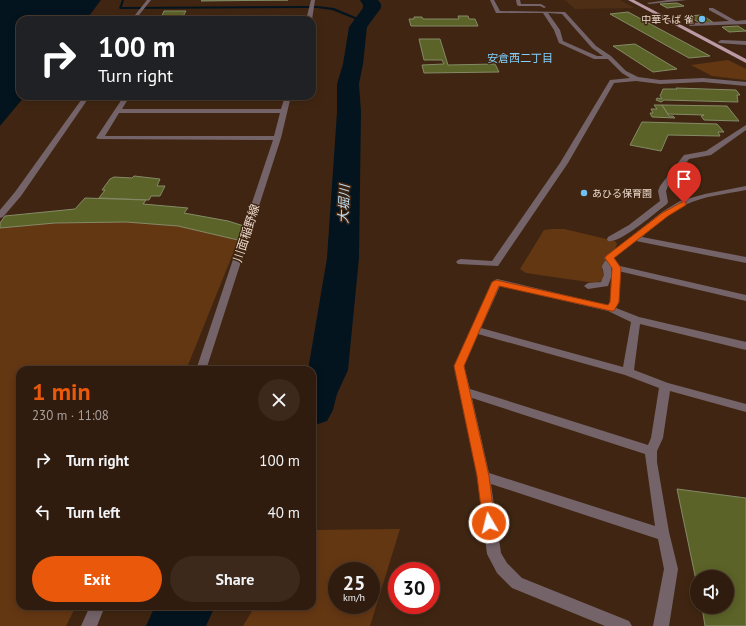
<!DOCTYPE html>
<html lang="en">
<head>
<meta charset="utf-8">
<style>
  :root { --surface:#301c0e; --page:#3c291c; --text:#f1f3f6; --muted:#a8a19e; --line:#4b3a2e; --accent:#ea580c }
  body { margin:0; font-family:"PT Sans","Noto Sans JP",sans-serif; background:var(--page); color:var(--text); height:100vh; display:flex; flex-direction:column; font-size:15px; white-space:nowrap }
  * { box-sizing:border-box; margin:0 }
  p { font-size:13px; color:var(--muted) }
  .icon { flex:none; width:22px; height:22px; fill:none; stroke:currentColor; stroke-width:2; stroke-linecap:round; stroke-linejoin:round }
  .map { position:relative; flex:1; overflow:hidden }
  .sheet { position:absolute; left:16px; top:366px; width:300px; height:244px; display:flex; flex-direction:column; background:var(--surface); border-radius:12px; box-shadow:0 2px 10px #0003,0 0 0 1px var(--line) }
  .sheet>* { flex:none }
  .hud { position:absolute; left:16px; top:16px; width:300px; height:84px; border-radius:12px; box-shadow:0 2px 10px #0003,0 0 0 1px var(--line); background:#202124; color:#fff; overflow:hidden }
  .fabs { position:absolute; left:690px; top:570px; display:grid; gap:8px }
  .fabs a { display:grid; place-items:center; width:44px; height:44px; border-radius:50%; background:var(--surface); box-shadow:0 2px 10px #0003,0 0 0 1px var(--line); font-size:20px }
  .speed { position:absolute; left:328px; top:562px; display:flex; gap:8px; font-size:20px; font-weight:700; text-align:center }
  .speed>* { display:grid; place-content:center; width:52px; height:52px; border-radius:50%; background:var(--surface); box-shadow:0 2px 10px #0003,0 0 0 1px var(--line); line-height:1 }
  .speed small { font-size:10px; font-weight:400 }
  .speed .limit { border:6px solid #d22; background:#fff; color:#111 }
  .pin { position:absolute; display:grid; place-items:center; width:34px; height:34px; color:#fff; margin:-41px -17px; border-radius:50% 50% 50% 0; rotate:-45deg; box-shadow:0 0 4px #0007 }
  .pin .icon { rotate:45deg }
  .me { position:absolute; width:44px; margin:-22px; rotate:352deg; stroke-linejoin:round; filter:drop-shadow(0 0 3px #0008) }
  .turn { display:flex; align-items:center; gap:14px; height:84px; padding:0 16px; font-size:18px }
  .turn .icon { width:52px; height:52px; stroke-width:2.5 }
  .turn b { display:block; font-size:28px; line-height:34px }
  .round { display:grid; place-items:center; flex:none; width:42px; height:42px; border-radius:21px; background:var(--page) }
  .overview { display:flex; align-items:center; justify-content:space-between; height:68px; padding:0 16px }
  h1 { font-size:24px; font-weight:800; line-height:30px; color:var(--accent) }
  .primary-button { display:flex; gap:8px; margin-top:auto; padding:8px 16px }
  .primary-button a { flex:1; height:46px; border-radius:24px; background:var(--accent); color:#fff; font-size:16px; font-weight:800; line-height:46px; text-align:center }
  .primary-button a+a { background:var(--page); color:var(--text) }
  ul { padding:0; list-style:none }
  li { display:flex; align-items:center; gap:12px; height:52px; padding:0 16px }
  li div { flex:1 }
  li b { display:block; font-size:15px }
  li em { font-style:normal }
  .map>svg:first-child { display:block }
  .built { fill:#4e2e15 }
  .green { fill:#643713; fill-rule:evenodd }
  .water { fill:#03141f }
  .lines { fill:none; stroke-linecap:round; stroke-linejoin:round }
  .stream { fill:#03141f; fill-rule:evenodd }
  .river { fill:#03141f; fill-rule:evenodd }
  .building { fill:#5c6328; stroke:#848a67 }
  .lane { fill:#746469; fill-rule:evenodd }
  .street { fill:#746469; fill-rule:evenodd }
  .primary { fill:#bb99a5; fill-rule:evenodd }
  .route { fill:#ea580c; stroke:#983908 }
  .poi-dot { fill:#6dc2f3; stroke:#402612; stroke-width:1.5 }
  .labels { text-anchor:middle; dominant-baseline:central; stroke-width:3; stroke-linejoin:round; paint-order:stroke }
  .far-poi-label { font-size:10px; fill:#ecdace; stroke:#402612; text-anchor:end }
  .far-neighbourhood-label { font-size:11px; fill:#82cffd; stroke:#402612 }
  .street-label { font-size:12px; fill:#ecdace; stroke:#402612 }
  .water-label { font-size:13px; font-style:italic; fill:#bedef3; stroke:#402612 }
</style>
</head>
<body>
<div class="map">
<svg width="746" height="626" viewBox="0 0 746 626">
  <rect width="100%" height="100%" fill="#402612"/>
  <path class="built" d="M565,0h55l14,8 -59,1z"/>
  <g class="green">
    <path d="M728,60l18,9v11l-34,-4 -21,-11z"/>
    <path d="M85,198l61,2 -2,4 44,4 -4,5 44,8 16,5 -58,144h-166v236h56l-10,20h-66v-403l5,-7 70,-7z"/>
    <path d="M552,229h12l51,12 2,3c-3,9 -11,16 -15,26l2,4 -1,6 -8,3 -69,-10 -6,-4 24,-39z"/>
    <path d="M400,529l-30,97h-127l12,-20h57v-76zM337,571h34v34h-34z"/>
  </g>
  <path class="water" d="M0,0h101l-15,20h-66v76h5l-25,30z"/>
  <g class="lines">
    <path class="stream" d="M122,0h2l-2,7 195,-1 17,2 31,13 -3,1 -30,-12 -15,-2 -197,1 -1,-1z"/>
    <g class="river">
      <path d="M360,0h18l3,4v4l-14,19 -4,37 -4,20 2,28 -2,146 -11,112 -11,24 -4,16 -6,11 -15,5v-56h-4l19,-112 10,-146v-28l6,-20 6,-37 14,-19v-3z"/>
      <path d="M155,606h60l-9,20h-60z"/>
    </g>
  </g>
  <g class="building">
    <path d="M202,0h86l-87,1z"/>
    <path d="M677,3l7,3 -17,2 -7,-4z"/>
    <path d="M164,11h22l-5,9h-21z"/>
    <path d="M628,12l82,44 -21,2 -79,-44z"/>
    <path d="M702,15l12,8h-14l-12,-7z"/>
    <path d="M458,16h10l1,3h6l3,7h-67l-2,-7h5v-2h8l1,2h36z"/>
    <path d="M738,26l8,5 -17,1 -7,-5z"/>
    <path d="M419,39h21l8,26 47,-1 4,8 -75,1 -2,-8 22,-1 -2,-4h-18z"/>
    <path d="M635,44l42,25 -24,3 -40,-26z"/>
    <path d="M676,88l60,2 4,5h-3l1,7 -74,-2 -3,2 -5,-2 1,-2 5,1 -2,-3 3,-7h14z"/>
    <path d="M654,105h8l7,11h4l2,2 -23,-1 -2,-4h3l-2,-4h6z"/>
    <path d="M662,105l65,1 12,15 -35,-1 -3,-4 3,-1 -36,-1z"/>
    <path d="M642,122l75,2 7,8h-6l2,4 -52,-1 -7,16 -31,-6z"/>
    <path d="M134,176l26,3 -3,7h8l-5,10h-9l-2,4 -50,-2 6,-8h-3l8,-11 4,-2 18,1z"/>
    <path d="M85,198l61,2 -3,4 45,4 -4,5 44,8 16,5 -6,14 -60,-14 -52,-4 -71,1 -55,5v-5l5,-7 70,-7z"/>
    <path d="M677,489l69,9v128h-41l-3,-19h25v-30h-30v8z"/>
  </g>
  <g class="lines">
    <g class="lane">
      <path d="M147,0h4l-16,20h-4z"/>
      <path d="M605,261h6l10,7 -3,34 -4,9 -3,1 -4,-3 3,-7 2,-27 -4,11 -20,3 -4,-3 4,-3 13,-1 3,-7 -2,-9zM611,268l2,1 -1,6z"/>
    </g>
    <g class="street">
      <path d="M311,0h4l-3,20h-6z"/>
      <path d="M490,0h4l6,11 65,1 31,34 15,10 15,15 12,6 22,3 43,-2 43,4v4l-43,-4 -43,2 -24,-3 -22,2 -46,80 -70,103 -40,-2 -2,-2 2,-2 3,-1 31,2 68,-98 50,-83 20,-2 -8,-5 -14,-14h-14l-35,-16 -5,-13 -11,-17h-47zM548,13l14,1 30,34 11,8h-6l-34,-15 -3,-11z"/>
      <path d="M516,0h4l1,4h20l5,3 -2,1 -4,-2h-21l-2,-1z"/>
      <path d="M668,0h19l-38,4 -2,-1z"/>
      <path d="M709,8h4l23,13 10,-1v4l-56,2 -1,-1 3,-2 37,-2 -20,-11z"/>
      <path d="M721,40l25,1v4l-27,-2 -1,-1z"/>
      <path d="M84,96h6l-69,100 -18,21 -3,1v-8l15,-18z"/>
      <path d="M124,96h6l-8,13h159l4,-13h6l-10,42 -75,232h-10l77,-230 -175,-1 -2,-1zM119,113h161l-6,23h-169z"/>
      <path d="M746,125v5l-35,25 -22,4 -21,27 -2,5 2,11 -1,2c-11,8 -47,40 -59,37l-1,-2 1,-2 21,-12 31,-24 -2,-10 2,-5 24,-31 22,-4z"/>
      <path d="M746,186v4c-20,4 -43,6 -61,15 -16,8 -30,21 -43,32l104,20v6l-110,-22 -22,17 6,8 126,29v6l-132,-31 -10,-12 58,-46 18,-11 25,-7z"/>
      <path d="M497,279l114,27 28,11 107,25v8l-106,-26 -6,46 34,13 78,21v8l-76,-21 -7,47 -6,13v11l12,70 9,37 -9,57h-16l11,-57 -6,-30 -167,-55 10,69 6,10 15,15 107,43 3,5h-27l-93,-38 -15,-15 -10,-19 -10,-78 -23,-110 38,-84zM500,286l108,25 23,11 -8,45 -142,-39zM478,334l147,41 34,13 -8,50 -3,7 -178,-56 -6,-23zM472,398l173,56 10,72 -166,-53z"/>
      <path d="M90,606h15l-8,20h-16z"/>
    </g>
    <path class="primary" d="M628,0h6l112,59v4z"/>
  </g>
  <path class="route" d="M684,201l2,1v3l-18,11 -54,42 7,10 -2,34 -5,9h-3l-112,-25 -35,80 25,110 6,47 -1,4 -5,1 -4,-1 -2,-4 -6,-47 -23,-110 38,-84 4,-2 112,25 2,-3 2,-34 -7,-10 1,-2 56,-43z"/>
  <g class="poi-dot">
    <circle cx="702" cy="19" r="4"/>
    <circle cx="584" cy="193" r="4"/>
  </g>
  <g class="labels">
    <g class="far-poi-label">
      <text x="694" y="19">中華そば 雀</text>
      <text x="592" y="193" text-anchor="start">あひる保育園</text>
    </g>
    <g class="far-neighbourhood-label">
      <text x="520" y="58">安倉西二丁目</text>
    </g>
    <g class="street-label">
      <text transform="translate(246 233) rotate(-72)">川面稲野線</text>
    </g>
    <g class="water-label">
      <text transform="translate(344 204) rotate(-88)">大堀川</text>
    </g>
  </g>
</svg>
<div class="fabs">
<a><svg class="icon" aria-label="sound" viewBox="0 0 24 24"><path d="M4 9h4l5-4v14l-5-4H4zM17 9q2 3 0 6"/></svg></a>
</div>
<div class="speed"><div>25<small>km/h</small></div><div class="limit">30</div></div>
<div class="pin" style="left:684px;top:203px;background:#d93025"><svg class="icon" aria-label="arrive" viewBox="0 0 24 24"><path d="M6 21V4h12l-3 4 3 4H6"/></svg></div>
<svg class="me" style="left:489px;top:523px" viewBox="-20 -20 40 40"><circle r="17" fill="#ea580c" stroke="#fff" stroke-width="3"/><path d="M0-11L8 9 0 5-8 9z" fill="#fff"/></svg>
<div class="hud">
<div class="turn"><svg class="icon" aria-label="right" viewBox="0 0 24 24"><path d="M7 20v-9h11M14 6l5 5-5 5"/></svg><div><b>100 m</b>Turn right</div></div>
</div>
<section class="sheet">
<div class="overview"><div><h1>1 min</h1><p>230 m · 11:08</p></div><a class="round"><svg class="icon" aria-label="close" viewBox="0 0 24 24"><path d="M6 6l12 12M18 6L6 18"/></svg></a></div>
<ul>
<li><svg class="icon" aria-label="right" viewBox="0 0 24 24"><path d="M7 20v-9h11M14 6l5 5-5 5"/></svg><div><b>Turn right</b></div><em>100 m</em></li>
<li><svg class="icon" aria-label="left" viewBox="0 0 24 24"><path d="M17 20v-9H6M10 6l-5 5 5 5"/></svg><div><b>Turn left</b></div><em>40 m</em></li>
</ul>
<div class="primary-button"><a>Exit</a><a>Share</a></div>
</section>
</div>
</body>
</html>
